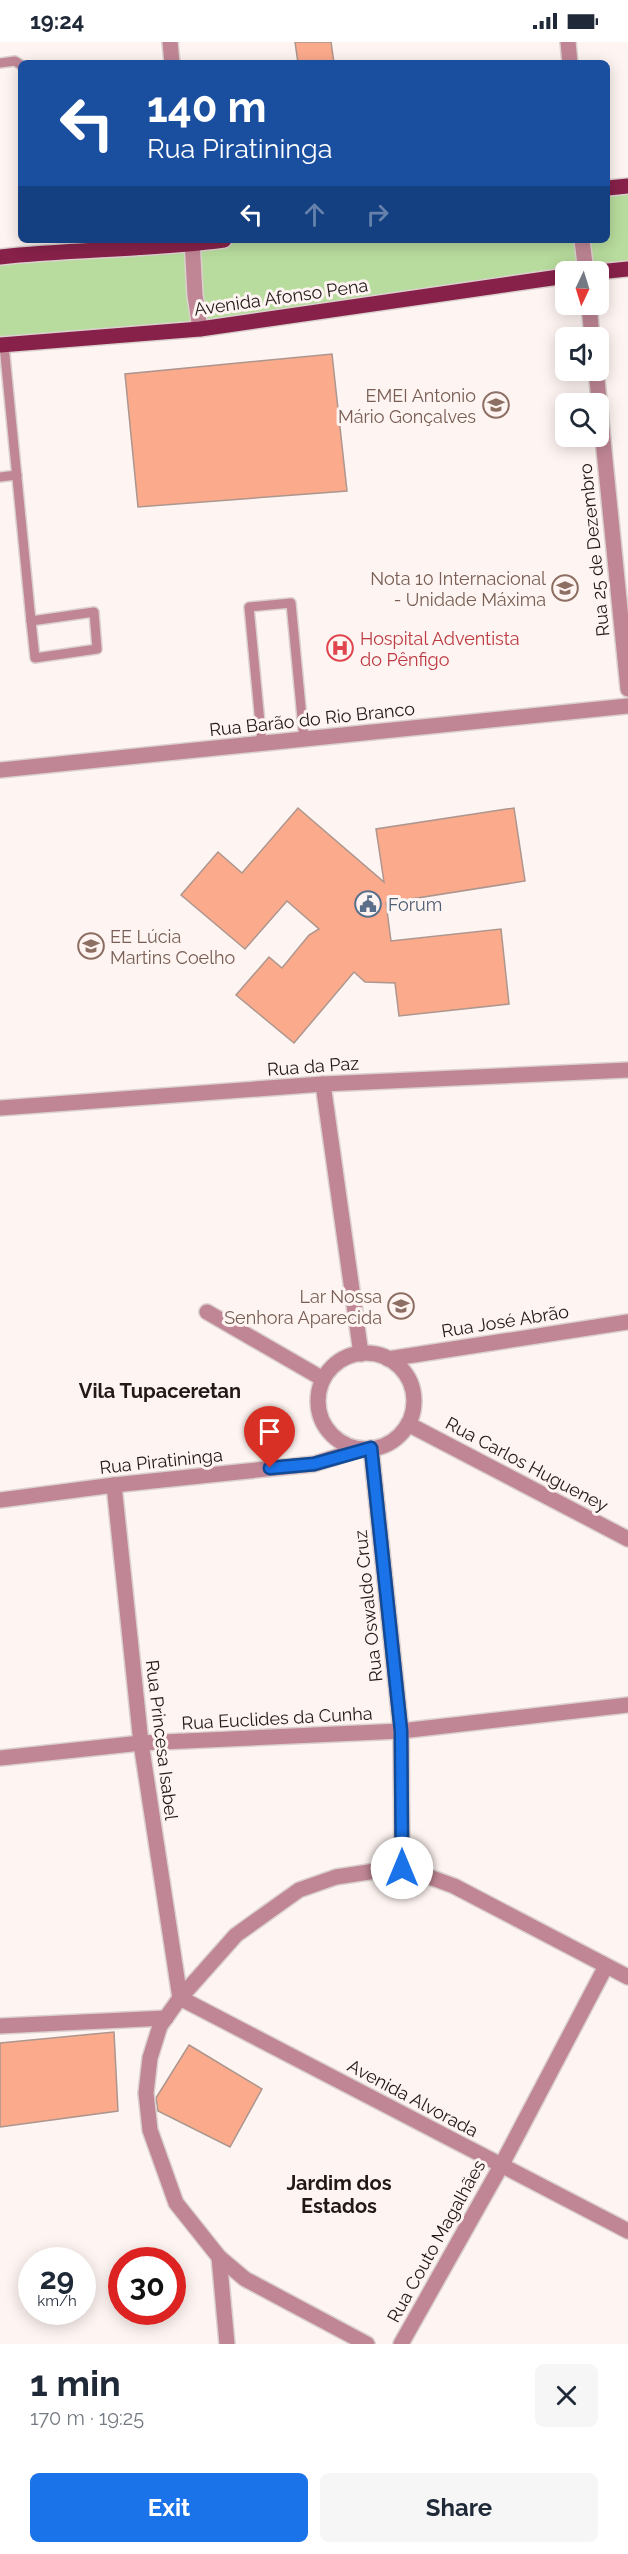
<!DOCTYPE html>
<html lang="en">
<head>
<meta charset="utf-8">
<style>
  :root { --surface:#fff; --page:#f6f6f7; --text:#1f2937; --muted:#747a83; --accent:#1a73e8 }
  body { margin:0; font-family:Raleway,sans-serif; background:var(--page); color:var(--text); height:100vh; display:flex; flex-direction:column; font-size:22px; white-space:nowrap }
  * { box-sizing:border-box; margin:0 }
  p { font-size:20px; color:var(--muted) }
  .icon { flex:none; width:33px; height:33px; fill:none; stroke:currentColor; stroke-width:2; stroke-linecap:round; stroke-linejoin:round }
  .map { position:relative; height:2302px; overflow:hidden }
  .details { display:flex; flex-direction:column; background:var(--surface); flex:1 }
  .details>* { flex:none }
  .guide { position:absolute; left:18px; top:18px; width:592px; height:183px; border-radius:9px; box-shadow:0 3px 15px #0003; background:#1a4fa0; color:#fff; overflow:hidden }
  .needle { width:39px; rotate:184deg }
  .controls { position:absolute; left:555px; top:219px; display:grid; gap:12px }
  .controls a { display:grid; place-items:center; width:54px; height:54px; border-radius:9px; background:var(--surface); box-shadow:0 3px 15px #0003; font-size:30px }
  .speed { position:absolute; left:18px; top:2205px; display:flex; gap:12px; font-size:30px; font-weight:700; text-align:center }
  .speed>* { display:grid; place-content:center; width:78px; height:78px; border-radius:50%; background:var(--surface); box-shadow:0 3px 15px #0003; line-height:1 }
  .speed small { font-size:15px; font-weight:400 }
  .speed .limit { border:9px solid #d22; background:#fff; color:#111 }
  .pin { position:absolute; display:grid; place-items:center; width:51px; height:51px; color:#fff; margin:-62px -26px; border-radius:50% 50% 50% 0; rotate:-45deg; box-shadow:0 0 6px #0007 }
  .pin .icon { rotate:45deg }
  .me { position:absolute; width:66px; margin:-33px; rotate:0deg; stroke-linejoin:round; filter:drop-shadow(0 0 4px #0008) }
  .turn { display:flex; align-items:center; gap:21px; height:126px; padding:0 30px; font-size:27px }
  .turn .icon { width:78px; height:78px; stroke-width:2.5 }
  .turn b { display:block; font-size:42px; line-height:51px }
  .lanes { display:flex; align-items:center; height:57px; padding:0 30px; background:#0003; justify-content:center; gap:30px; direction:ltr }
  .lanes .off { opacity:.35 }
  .round { display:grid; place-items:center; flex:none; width:63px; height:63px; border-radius:9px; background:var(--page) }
  .overview { display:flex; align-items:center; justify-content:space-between; height:102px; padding:0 30px }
  h1 { font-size:36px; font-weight:700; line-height:45px }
  .action { display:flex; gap:12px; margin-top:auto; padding:12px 30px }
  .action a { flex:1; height:69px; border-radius:9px; background:var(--accent); color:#fff; font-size:24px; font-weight:700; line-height:69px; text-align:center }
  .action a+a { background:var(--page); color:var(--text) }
  .status { display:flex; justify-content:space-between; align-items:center; height:42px; padding:0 30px; background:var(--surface); direction:ltr }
  .status svg { height:16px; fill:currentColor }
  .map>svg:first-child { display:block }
  .green { fill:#b8dc9d }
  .building { fill:#fbaa8c; stroke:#ac968e; stroke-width:1.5 }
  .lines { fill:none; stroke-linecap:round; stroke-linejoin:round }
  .lane-casing { stroke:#dbd1ce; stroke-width:12 }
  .street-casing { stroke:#dbd1ce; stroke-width:18 }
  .primary-casing { stroke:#dbd1ce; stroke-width:18 }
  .lane { stroke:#c08696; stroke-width:9 }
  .street { stroke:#c08696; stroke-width:15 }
  .primary { stroke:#872149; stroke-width:15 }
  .route-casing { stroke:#114b97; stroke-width:15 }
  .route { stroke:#1a73e8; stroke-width:10 }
  .labels { text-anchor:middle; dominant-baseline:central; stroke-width:6; stroke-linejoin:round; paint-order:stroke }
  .street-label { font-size:18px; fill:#221917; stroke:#fef4f1 }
  .education-label { font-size:18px; fill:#785e54; stroke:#fef4f1; text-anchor:end }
  .health-label { font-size:18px; fill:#be3a42; stroke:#fef4f1; text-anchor:start }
  .service-label { font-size:18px; fill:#4e5e75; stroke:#fef4f1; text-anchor:start }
  .neighbourhood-label { font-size:20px; font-weight:bold; fill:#221917; stroke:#fef4f1 }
</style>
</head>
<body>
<div class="status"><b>19:24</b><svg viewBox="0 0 49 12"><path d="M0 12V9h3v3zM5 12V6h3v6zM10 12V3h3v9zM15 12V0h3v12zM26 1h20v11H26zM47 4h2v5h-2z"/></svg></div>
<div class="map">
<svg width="628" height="2302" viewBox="0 0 628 2302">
  <rect width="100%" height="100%" fill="#fef4f1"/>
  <path class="green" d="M628,144v83l-62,3 -366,57 -200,16v-88l224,-17h384v-52z"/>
  <g class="building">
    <path d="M295,0h36l3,21h-36z"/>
    <path d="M332,312l15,137 -209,16 -13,-133z"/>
    <path d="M298,766l86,74 -8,-53 138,-21 11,73 -139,22 5,38 110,-12 8,75 -110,12 -4,-33 -30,-1 -11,-10 -60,71 -58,-48 33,-38 13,11 27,-33 10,-6 -32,-28 -42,48 -64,-54 37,-43 24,21z"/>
    <path d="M114,1990l4,79 -118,16v-84z"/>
    <path d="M189,2003l73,44 -32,58 -72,-36 -2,-13z"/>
  </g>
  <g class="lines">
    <g class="lane-casing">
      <g id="lane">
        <path d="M0,21l15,-2 6,4"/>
        <path d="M4,303l27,276"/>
        <path d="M0,435l17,-2"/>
        <path d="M94,570l3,37 -62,9 -4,-37z"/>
        <path d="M262,702l-13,-137 42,-4 13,136"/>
      </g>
    </g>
    <g class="street-casing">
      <g id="street">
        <path d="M170,0l2,21"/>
        <path d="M568,0l2,21"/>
        <path d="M192,198l3,55 5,34"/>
        <path d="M582,198l4,32"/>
        <path d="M589,262l3,34"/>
        <path d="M596,328l32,319"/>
        <path d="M0,728l628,-64"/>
        <path d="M323,1042l38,270"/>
        <path d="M0,1066l323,-24 305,-14"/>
        <path d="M207,1270l116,67"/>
        <circle cx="366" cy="1359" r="48"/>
        <path d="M388,1317l240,-37"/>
        <path d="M408,1382l220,115"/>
        <path d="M371,1406l30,283 1,136"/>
        <path d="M114,1443l27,258 39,255 448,233"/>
        <path d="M0,1458l114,-15 200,-21 47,-15"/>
        <path d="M0,1716l141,-15 260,-12 227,-26"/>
        <path d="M0,1984l166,-8"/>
        <path d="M219,2215l8,87"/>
        <path d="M367,2302l-122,-65 -26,-22 -43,-54 -26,-73 -4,-37 4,-35 10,-32 20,-28 56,-63 63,-45 37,-13 66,-10 52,19 174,91"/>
        <path d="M401,2302l100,-178 105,-200"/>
      </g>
    </g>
    <g class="primary-casing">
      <g id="primary">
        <path d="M608,146l20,-2"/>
        <path d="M0,215c74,-8 150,-7 224,-17"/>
        <path d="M598,230l30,-3"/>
        <path d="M0,303l200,-16 366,-53"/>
      </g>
    </g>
    <use href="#lane" class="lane"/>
    <use href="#street" class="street"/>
    <use href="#primary" class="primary"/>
  </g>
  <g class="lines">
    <g class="route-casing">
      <path id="route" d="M270,1426l44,-4 57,-16 30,283 1,137"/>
    </g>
    <use href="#route" class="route"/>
  </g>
  <defs>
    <g id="school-ring" transform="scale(1.35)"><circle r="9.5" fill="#fef4f1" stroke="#8d6e63" stroke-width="1.5"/><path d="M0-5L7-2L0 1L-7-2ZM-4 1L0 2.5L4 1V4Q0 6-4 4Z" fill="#8d6e63"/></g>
    <g id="hospital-ring" transform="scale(1.35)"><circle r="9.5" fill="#fef4f1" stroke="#e0444e" stroke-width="1.5"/><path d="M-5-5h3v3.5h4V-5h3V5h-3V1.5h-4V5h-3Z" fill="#e0444e"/></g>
    <g id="civic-ring" transform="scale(1.35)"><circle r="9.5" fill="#fef4f1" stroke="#5c6f8a" stroke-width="1.5"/><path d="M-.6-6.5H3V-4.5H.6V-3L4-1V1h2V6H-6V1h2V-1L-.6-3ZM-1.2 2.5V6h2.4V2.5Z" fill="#5c6f8a"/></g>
  </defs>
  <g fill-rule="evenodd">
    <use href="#school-ring" x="496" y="363"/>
    <use href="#school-ring" x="565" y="546"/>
    <use href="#hospital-ring" x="340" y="606"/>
    <use href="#civic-ring" x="368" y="862"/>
    <use href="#school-ring" x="91" y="904"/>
    <use href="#school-ring" x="401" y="1264"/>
  </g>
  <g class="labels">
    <g class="street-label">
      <text transform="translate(281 255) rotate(-8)">Avenida Afonso Pena</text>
      <text transform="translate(594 508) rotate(-96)">Rua 25 de Dezembro</text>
      <text transform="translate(312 677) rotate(-6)">Rua Barão do Rio Branco</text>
      <text transform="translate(313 1024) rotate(-4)">Rua da Paz</text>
      <text transform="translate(505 1279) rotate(-9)">Rua José Abrão</text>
      <text transform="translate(161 1419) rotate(-6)">Rua Piratininga</text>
      <text transform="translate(527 1422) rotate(28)">Rua Carlos Hugueney</text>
      <text transform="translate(368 1564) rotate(-96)">Rua Oswaldo Cruz</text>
      <text transform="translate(277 1676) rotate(-3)">Rua Euclides da Cunha</text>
      <text transform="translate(162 1698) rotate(83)">Rua Princesa Isabel</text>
      <text transform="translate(413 2056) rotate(28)">Avenida Alvorada</text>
      <text transform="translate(436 2199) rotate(-61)">Rua Couto Magalhães</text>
    </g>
    <g class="education-label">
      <text x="476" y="353">EMEI Antonio<tspan x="476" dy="21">Mário Gonçalves</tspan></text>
      <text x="546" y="536">Nota 10 Internacional<tspan x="546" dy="21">- Unidade Máxima</tspan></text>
      <text x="110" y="894" text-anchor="start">EE Lúcia<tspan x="110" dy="21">Martins Coelho</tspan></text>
      <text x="382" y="1254">Lar Nossa<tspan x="382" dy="21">Senhora Aparecida</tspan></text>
    </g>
    <g class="health-label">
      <text x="360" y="596">Hospital Adventista<tspan x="360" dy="21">do Pênfigo</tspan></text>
    </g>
    <g class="service-label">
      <text x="388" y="862">Forum</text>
    </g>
    <g class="neighbourhood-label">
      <text x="160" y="1349">Vila Tupaceretan</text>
      <text x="339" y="2141">Jardim dos<tspan x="339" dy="23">Estados</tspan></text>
    </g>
  </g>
</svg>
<div class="controls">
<a><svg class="needle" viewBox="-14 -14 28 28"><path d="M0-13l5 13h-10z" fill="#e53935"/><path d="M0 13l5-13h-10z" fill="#747a83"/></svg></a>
<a><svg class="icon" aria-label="sound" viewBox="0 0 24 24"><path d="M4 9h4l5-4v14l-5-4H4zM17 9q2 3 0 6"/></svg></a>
<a><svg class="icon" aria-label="search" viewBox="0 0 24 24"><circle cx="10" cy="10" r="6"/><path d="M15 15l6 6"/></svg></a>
</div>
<div class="speed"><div>29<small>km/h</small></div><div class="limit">30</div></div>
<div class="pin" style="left:270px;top:1426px;background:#d93025"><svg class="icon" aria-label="arrive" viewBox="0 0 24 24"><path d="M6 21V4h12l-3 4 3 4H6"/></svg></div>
<svg class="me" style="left:402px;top:1826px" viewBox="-20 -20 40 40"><circle r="19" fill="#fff"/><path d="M0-13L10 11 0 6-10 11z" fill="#1a73e8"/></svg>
<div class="guide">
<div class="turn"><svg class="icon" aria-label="left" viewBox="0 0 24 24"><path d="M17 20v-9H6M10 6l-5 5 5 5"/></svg><div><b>140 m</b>Rua Piratininga</div></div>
<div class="lanes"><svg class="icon" aria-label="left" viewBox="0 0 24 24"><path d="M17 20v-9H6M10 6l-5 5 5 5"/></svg><svg class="icon off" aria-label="ahead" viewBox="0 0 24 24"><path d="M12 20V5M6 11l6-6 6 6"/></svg><svg class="icon off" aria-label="right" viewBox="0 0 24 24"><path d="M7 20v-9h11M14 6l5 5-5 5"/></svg></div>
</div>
</div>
<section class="details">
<div class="overview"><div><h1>1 min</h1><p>170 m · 19:25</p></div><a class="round"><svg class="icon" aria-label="close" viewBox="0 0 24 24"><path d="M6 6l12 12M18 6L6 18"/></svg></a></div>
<div class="action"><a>Exit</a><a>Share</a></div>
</section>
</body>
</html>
